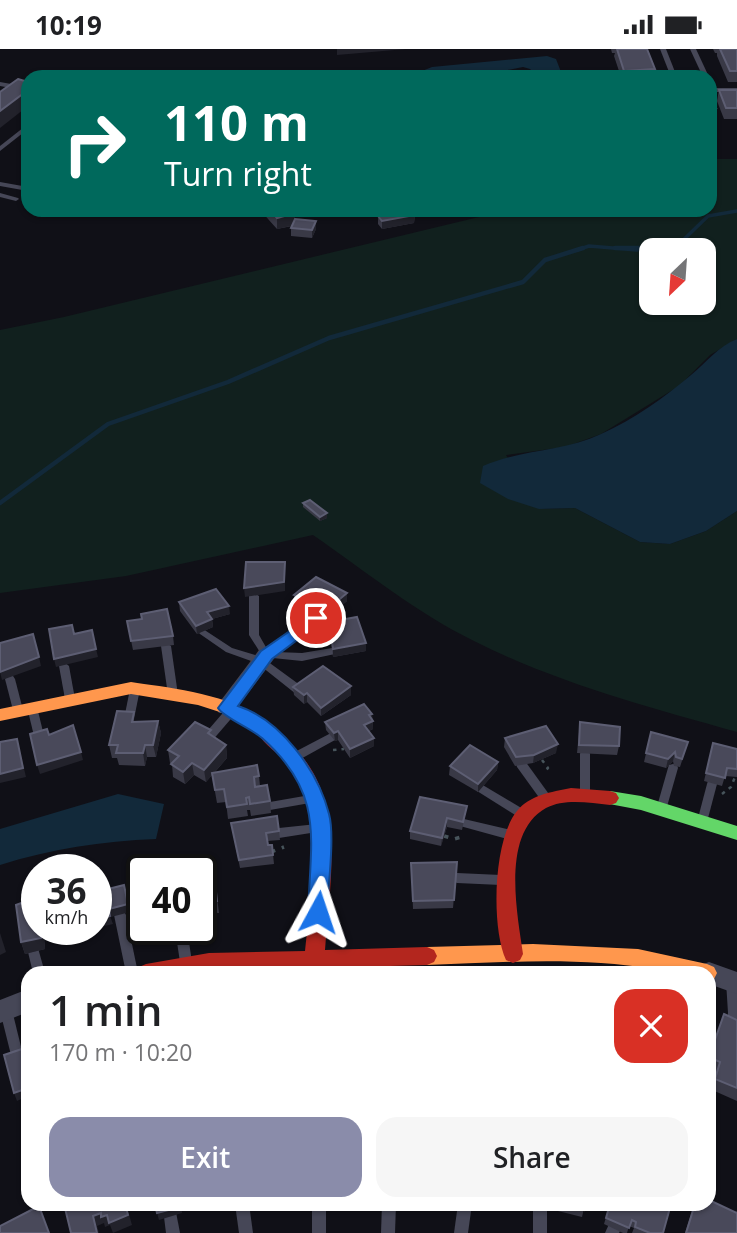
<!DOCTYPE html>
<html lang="en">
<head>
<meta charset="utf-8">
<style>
  :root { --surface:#fff; --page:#f6f6f6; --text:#202124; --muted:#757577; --accent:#8a8caa }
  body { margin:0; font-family:"Open Sans",sans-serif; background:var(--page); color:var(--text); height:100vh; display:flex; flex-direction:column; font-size:26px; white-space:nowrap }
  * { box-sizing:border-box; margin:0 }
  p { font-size:23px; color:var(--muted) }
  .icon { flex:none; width:38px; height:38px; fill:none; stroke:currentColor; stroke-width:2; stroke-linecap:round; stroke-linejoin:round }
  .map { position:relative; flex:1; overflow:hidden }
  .details { position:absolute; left:21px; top:917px; width:695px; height:245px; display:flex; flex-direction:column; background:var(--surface); border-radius:21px; box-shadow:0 2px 5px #0004 }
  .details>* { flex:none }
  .hud { position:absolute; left:21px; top:21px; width:696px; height:147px; border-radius:21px; box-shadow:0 2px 5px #0004; background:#00695c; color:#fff; overflow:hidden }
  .needle { width:46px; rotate:205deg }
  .fabs { position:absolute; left:639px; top:189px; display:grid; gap:14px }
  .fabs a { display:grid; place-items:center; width:77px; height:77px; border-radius:14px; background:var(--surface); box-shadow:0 2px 5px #0004; font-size:35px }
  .speed { position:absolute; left:21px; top:805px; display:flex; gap:14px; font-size:35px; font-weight:700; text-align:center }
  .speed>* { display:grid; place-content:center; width:91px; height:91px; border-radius:50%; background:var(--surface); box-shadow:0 2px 5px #0004; line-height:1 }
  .speed small { font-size:18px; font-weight:400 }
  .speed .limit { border:4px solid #111; border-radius:10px; background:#fff; color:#111 }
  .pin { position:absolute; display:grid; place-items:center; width:60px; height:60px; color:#fff; margin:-30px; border:4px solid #fff; border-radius:50%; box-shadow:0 2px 7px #0007 }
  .me { position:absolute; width:77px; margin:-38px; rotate:5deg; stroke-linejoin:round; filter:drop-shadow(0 0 5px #0008) }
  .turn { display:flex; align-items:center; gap:24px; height:147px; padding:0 28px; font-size:32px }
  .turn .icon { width:91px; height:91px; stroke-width:2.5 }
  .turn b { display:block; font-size:49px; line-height:60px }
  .round { display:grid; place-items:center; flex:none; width:74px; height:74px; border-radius:21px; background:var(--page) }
  .headline { display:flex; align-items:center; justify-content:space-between; height:119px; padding:0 28px }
  h1 { font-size:42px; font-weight:600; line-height:52px }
  .primary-button { display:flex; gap:14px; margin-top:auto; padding:14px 28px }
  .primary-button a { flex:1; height:80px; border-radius:21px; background:var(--accent); color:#fff; font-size:28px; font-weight:600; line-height:80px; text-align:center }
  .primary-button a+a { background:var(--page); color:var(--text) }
  .status { display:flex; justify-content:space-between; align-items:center; height:49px; padding:0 35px; background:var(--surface); direction:ltr }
  .status svg { height:19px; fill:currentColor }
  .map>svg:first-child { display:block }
  .green { fill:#11201e; fill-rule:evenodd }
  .water { fill:#12293a }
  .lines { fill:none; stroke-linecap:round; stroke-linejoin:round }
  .stream-far1 { stroke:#12293a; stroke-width:3.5 }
  .stream { stroke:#12293a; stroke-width:4.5 }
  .path-far1 { stroke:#47545b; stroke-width:2.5; stroke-dasharray:3.5 5; stroke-linecap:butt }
  .path { stroke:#47545b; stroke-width:3.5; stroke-dasharray:4.5 7; stroke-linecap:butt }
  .lane { fill:#464757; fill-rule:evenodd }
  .street { fill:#464757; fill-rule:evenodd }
  .fast { fill:#63d668; fill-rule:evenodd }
  .slow { fill:#ff974d; fill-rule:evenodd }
  .jam { fill:#b3261e; fill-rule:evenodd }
  .wall { fill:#393946 }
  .shaded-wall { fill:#22222b }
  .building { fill:#49495a; stroke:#5d5e73; stroke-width:2 }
  .route { fill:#1a73e8; stroke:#114b97; stroke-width:2 }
</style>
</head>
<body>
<div class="status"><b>10:19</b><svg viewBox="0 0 49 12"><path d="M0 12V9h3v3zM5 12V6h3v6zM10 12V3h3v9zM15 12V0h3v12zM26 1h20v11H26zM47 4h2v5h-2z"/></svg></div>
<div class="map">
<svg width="737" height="1184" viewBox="0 0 737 1184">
  <rect width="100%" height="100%" fill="#101017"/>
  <path class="green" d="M711,110h26v180l-27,16 -31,31 -78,48 -36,13 -59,8 33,54 36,-1 65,34 30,2 36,-13 31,-20v221c-89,-25 -180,-49 -263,-91 -57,-28 -109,-70 -161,-106l-187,41 -126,17v-263l64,-13 444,-107h202zM651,201h53v53h-53z"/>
  <g class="water">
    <path d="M547,7l9,3 7,18h-25l-8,-8 -7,-2 -52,10h-64l25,-10z"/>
    <path d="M737,290v172l-31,20 -36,13 -30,-2 -65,-34 -36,1 -31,-10 -28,-16 3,-17c38,-17 80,-14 118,-32 32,-14 64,-37 90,-59 16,-13 26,-28 46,-36z"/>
    <path d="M118,745l46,10 -8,35c-54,2 -105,10 -156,26v-36z"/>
  </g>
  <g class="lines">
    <g class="stream-far1">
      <path d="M577,201l12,-4 48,4"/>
      <path d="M642,201l33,-2 33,-32 29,-5"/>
    </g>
    <g class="stream">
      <path d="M615,199h59"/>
      <path d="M0,454l108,-79 120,-42 101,-44 194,-56 22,-22 38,-12"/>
    </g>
    <g class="path-far1">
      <path d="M333,701l11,-1"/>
      <path d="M542,711l6,8 -4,5"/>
      <path d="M722,745l9,-7 4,-10"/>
    </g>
    <g class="path">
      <path d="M444,787l10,3 11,-3"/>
      <path d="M271,803l13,-5"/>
    </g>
    <g class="lane">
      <path d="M660,0h6l11,28h-6z"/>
      <path d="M690,0h6l13,28h-6z"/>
      <path d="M0,33l28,5v4l-28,-5z"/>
      <rect x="710" y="39" width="27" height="4"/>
      <path d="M28,75v5l-28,22v-5z"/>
      <path d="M0,133l28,5v4l-28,-5z"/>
      <path d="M0,144l18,5 1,1 -3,2 -16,-4z"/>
      <path d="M254,544l5,3v39l8,14 49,-34 3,1 2,2 -2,2 -43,32 26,1 30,-5 3,2 2,2 -2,2 -33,7 -39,-4 -14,-22v-39z"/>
      <path d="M203,580l29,19 33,10 2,3 37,27 1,3 -1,3h-8l-39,-31 -31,-11 -26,-18 -2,-2z"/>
      <path d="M166,594l5,3 7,49 -1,3h-8l-1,-3 -7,-49z"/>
      <path d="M64,613l5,4 6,33 -1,3h-8l-1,-3 -6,-33z"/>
      <path d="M10,626l3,1 2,3 8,31 -1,3h-8l-1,-3 -8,-31 2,-3z"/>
      <path d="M135,636l4,1 1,3 -7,35 -1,3h-8l-1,-3 7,-35 1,-3z"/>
      <path d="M32,654l4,1 1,3 8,33 -1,3h-8l-1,-3 -8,-33 1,-3z"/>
      <path d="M232,657l4,1 1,3 -1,3 -25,29h-8l-1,-3 1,-3 25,-29z"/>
      <path d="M331,684l4,1 1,3 -1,3 -38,21h-8l-1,-3 1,-3z"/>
      <path d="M585,701l4,1 1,3v39l-1,3 -4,1 -4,-1 -1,-3v-39l1,-3z"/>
      <path d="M521,711l4,1 26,36 1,3 -1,3 -4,1 -4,-1 -26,-36 -1,-3 1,-3z"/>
      <path d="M673,715l4,1 1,3 -12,42 -1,3 -4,1 -4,-1 -1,-3 12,-42 1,-3z"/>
      <path d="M712,731l4,1 1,3 -10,38 -1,3 -4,1 -4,-1 -1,-3 10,-38 1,-3z"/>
      <path d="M481,735l47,28 1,3 -1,3 -4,1 -4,-1 -43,-27 -1,-3 1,-3z"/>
      <path d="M310,746l4,1 1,3 -1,3 -4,1 -40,7 -4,-1 -1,-3 1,-3 4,-1z"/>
      <path d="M464,770l47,11 4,2 2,3 -2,3 -4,2 -51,-14 -1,-3 1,-3z"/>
      <path d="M317,775l4,1 1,3 -1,3 -4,1 -38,6 -4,-2 -2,-3 2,-3 4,-2z"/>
      <path d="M457,824l44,2 4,2 2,3 -2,3 -4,2 -44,-2 -4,-2 -2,-3 2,-3z"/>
      <path d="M120,861l4,1 2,4 12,58h-12l-12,-58 2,-4z"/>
      <path d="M175,880h12l5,33 -2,4 -4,1 -4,-1 -2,-4z"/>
      <path d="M34,898l4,1 7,25h-12l-5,-21 2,-4z"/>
      <path d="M732,927l5,3v55l-5,3 -4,-2 -2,-4 2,-18 -2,-32 2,-4z"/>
      <path d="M6,955l4,2 2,4 12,49 -2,4 -4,2 -4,-2 -2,-4 -12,-48 2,-5z"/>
      <path d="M235,1155h14l4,29h-14z"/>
      <rect x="312" y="1155" width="14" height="29"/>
      <path d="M382,1155h14l-1,29h-14z"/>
      <path d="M458,1155h14l-4,29h-14z"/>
      <path d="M538,1155l7,1 2,5v23h-14v-23l2,-5z"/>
      <path d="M171,1161l5,2 4,21h-14l-2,-16 2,-5z"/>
      <path d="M614,1173l5,2 2,5 -2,4h-14l4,-9z"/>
    </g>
    <g class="street">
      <path d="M266,599l7,2 3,5 -3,5 -40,53h-14l-3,-5 3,-5 40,-53z"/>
      <path d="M709,913l28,10v22l-28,-10v-11h-12l4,-8z"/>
      <path d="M28,940v23l-28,11v-23z"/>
    </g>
    <path class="fast" d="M610,742l31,5 96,30v14l-96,-30 -37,-7 -3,-5 3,-5z"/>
    <g class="slow">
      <path d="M131,633c39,6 122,14 143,51l-2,5 -6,1 -34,-23 -34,-11 -67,-11 -131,27v-12z"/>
      <path d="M533,895l105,5 69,15 7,3 3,6 -3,6 -5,2v-8c-37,0 -72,-8 -108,-10 -58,-4 -116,0 -174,2l-7,-3 -3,-6 3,-6 7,-3z"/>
    </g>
    <g class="jam">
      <path d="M266,678c10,3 18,11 26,19 55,50 38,138 33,204l102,-3 7,3 3,6 -3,6 -7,3 -291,8 3,-6 7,-3 63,-11 96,-2c6,-59 19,-124 -10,-178 -9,-17 -29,-24 -37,-40l2,-5z"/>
      <path d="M571,739l39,3 6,2 3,5 -3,5 -6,2c-20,-2 -45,-7 -64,3 -45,25 -29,104 -23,146l-3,6 -7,3 -7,-3c-15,-32 -13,-120 11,-149 13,-16 34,-19 54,-23z"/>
    </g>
  </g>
  <g class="wall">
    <path d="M611,0h36l8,20 -1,8h-33l-7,-21 1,-3h-3z"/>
    <path d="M713,0h24v33h-9l-11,-26v-3h-2z"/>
    <path d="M719,41h18v29h-13l-7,-18z"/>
    <path d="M710,46l6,13 -2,11h-4z"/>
    <path d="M260,161h32l3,9 21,2v8l-4,9 -21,-2v-8l1,-2 -15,3z"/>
    <path d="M402,161h17v2l-4,3 -1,8 -32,6 -4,-5v-8l24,-5z"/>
    <path d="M303,454l24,15 -7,3 -17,-14z"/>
    <path d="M347,544v8l-25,21 -13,-7v-6l-14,-5 -1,-9z"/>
    <path d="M179,553l51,12 -18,5 1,8 -16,7 -17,-23z"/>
    <path d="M142,570l31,17 1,9 -41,5 -6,-29z"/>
    <path d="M329,573l37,21v8l-33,6z"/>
    <path d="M351,637v9l-30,21 -14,-14 -3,2 -10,-9 -1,-8z"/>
    <path d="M372,665l1,15 -4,2 5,15 -24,12 -12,-18 -3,1 -9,-11 -1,-8z"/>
    <path d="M158,672l3,12 -5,24h-9l-2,9 -26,-1 -2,-7h-5l-3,-13 27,-23z"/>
    <path d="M580,673l39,24 -2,9 -40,-2z"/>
    <path d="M651,683l37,10 -8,25 -6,-1 -1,-5 -7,7 -22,-6z"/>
    <path d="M212,687l14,9 1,13 -12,14 44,4 1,10 10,15 1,12 -20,3 -1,-6h-3l1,6 -20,3 -2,-17 -9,1 -5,-28 -6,7 -12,-7 -9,9 -12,-7 -1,-13 -2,-1 -2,-13z"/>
    <path d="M505,689l51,15 -23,10 -18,3 -11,-19z"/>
    <path d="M713,694l24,6v28l-12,-1 -3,10 -18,-5z"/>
    <path d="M498,713l-1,8 -19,22 -29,-17 1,-9z"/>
    <path d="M467,757l-5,24 -15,-3 -6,19 -31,-7v-8z"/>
    <path d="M231,774l48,8 1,9 -13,1 1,4h4l2,19 -34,4z"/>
    <path d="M457,813l-4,46 -40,1 -2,-46z"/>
    <path d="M213,816l6,48 -18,-1v-42z"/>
    <path d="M37,880h34l1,9 -15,4 -5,-7 -8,2 1,12 -20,5 -4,-12z"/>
    <path d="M737,971v81l-27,-12 5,-16 -6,-3v-15z"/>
    <path d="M551,1155h34l-3,13 -32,-8z"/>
    <path d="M610,1155l53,29h-31l2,-5 -5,-2 -2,7h-4l-19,-9z"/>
    <path d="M694,1155h15l27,8 1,-1v22h-52z"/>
  </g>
  <g class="shaded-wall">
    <path d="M337,0h69l-69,6z"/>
    <path d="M28,41v16l-28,22v-17z"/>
    <path d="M417,161h2v2l-4,3 -1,8 -32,6v-8l31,-6v-3z"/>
    <path d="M295,164v12l-18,4v-11z"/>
    <path d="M316,172v8l-4,9v-8z"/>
    <path d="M327,464v5l-7,3v-4z"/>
    <path d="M285,513v29l-40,6 -1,-9z"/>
    <path d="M347,544v8l-25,21v-8z"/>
    <path d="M229,557l1,8 -18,5 1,8 -16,7 -1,-8 11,-14z"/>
    <path d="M366,594v8l-33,6v-8z"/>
    <path d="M96,600l2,8 -42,10 -2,-8z"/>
    <path d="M39,608l2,9 -39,14 -2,-8z"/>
    <path d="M351,637v9l-30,21v-8z"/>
    <path d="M307,644v9l-3,2v-9z"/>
    <path d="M372,665l1,15 -9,4v-8l5,-10z"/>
    <path d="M158,672l3,12 -5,24 -3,-12z"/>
    <path d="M338,682v9l-3,1 -1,-8z"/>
    <path d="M374,689v8l-24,12v-9z"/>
    <path d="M17,690l9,38 -26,6v-9z"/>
    <path d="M558,695l-2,9 -23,10 1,-8z"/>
    <path d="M145,696l2,12 -2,9 -2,-13z"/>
    <path d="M226,696l1,13 -21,24 -2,-12z"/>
    <path d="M81,703l2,8 -43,14 -3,-9z"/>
    <path d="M675,703l-2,9 -7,7 2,-9z"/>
    <path d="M498,713l-1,8 -19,22v-8z"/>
    <path d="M192,714l2,12 -9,9 -2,-12z"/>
    <path d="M447,769v9l-6,19 1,-8z"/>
    <path d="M126,844l4,19 -19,5 -2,-8z"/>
    <path d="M110,867l3,8 -17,4v-9z"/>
    <path d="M40,880h10l2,6 -8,2 1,12 -20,5 -4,-12z"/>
    <path d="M56,880h15l1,9 -15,4 -4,-12z"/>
    <path d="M0,884l6,19 -6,3z"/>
    <path d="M28,1039v8l-11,5 -3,-8z"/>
    <path d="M126,1155l6,21 -19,8 -3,-8 -5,2 -1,-4 -7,3 2,7h-2l-4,-17z"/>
    <path d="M181,1155l1,9 -23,7 -2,-7z"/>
  </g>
  <g class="building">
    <path d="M617,0h30l8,20 -31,2z"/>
    <path d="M720,0h17v22h-7z"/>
    <path d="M18,30l10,3v8l-28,21v-19z"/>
    <path d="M719,41h18v18h-11z"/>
    <path d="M710,46l6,13h-6z"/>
    <path d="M270,161h22l3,3 -18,5z"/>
    <path d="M409,161l6,5 -33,6 -4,-5z"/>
    <path d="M295,170l21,2 -4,9 -21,-2z"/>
    <path d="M310,451l17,13 -7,4 -17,-14z"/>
    <path d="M246,513h39l-1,20 -40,6z"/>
    <path d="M316,528l31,16 -25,21 -13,-8 4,-4 -19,-7z"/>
    <path d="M216,540l13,17 -22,6 5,7 -16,7 -17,-24z"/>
    <path d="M167,560l6,27 -42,5 -4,-20 15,-2 -1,-5z"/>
    <path d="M357,568l9,26 -33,6 -4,-27z"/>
    <path d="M72,576l2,9 18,-4 4,19 -42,10 -5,-30z"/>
    <path d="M33,585l6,23 -39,15v-29z"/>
    <path d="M323,617l28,20 -30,22 -14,-15 -3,2 -11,-8z"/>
    <path d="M364,655l8,10 -3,1 4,6 -9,4 10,13 -24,11 -12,-18 -4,2 -9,-11z"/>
    <path d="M117,662l17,1 -2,10 26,-1 -5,24h-8l-2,8h-27l2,-8h-9z"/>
    <path d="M195,673l16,8 -3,3 18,12 -22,25 -12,-7 -9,9 -12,-8 8,-8 -11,-6z"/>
    <path d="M580,673l40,5 -1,19 -40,-1z"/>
    <path d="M73,676l8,27 -44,13 -7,-31 17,-5 2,6z"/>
    <path d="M546,677l12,18 -24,11 -18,2 -11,-19z"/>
    <path d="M651,683l37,10 -6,17 -6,-2 -1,-5 -7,7 -22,-6z"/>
    <path d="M17,690l6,29 -23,6v-32z"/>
    <path d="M713,694l24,6v20l-10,-1 -2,10 -19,-5z"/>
    <path d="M470,696l28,17 -20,22 -28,-18z"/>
    <path d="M257,716l2,11 -5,1 1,10 12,-2 3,16 -20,3 -1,-7 -3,1 1,6 -20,3 -3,-18 -9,1 -3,-17z"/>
    <path d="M420,748l47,9 -4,16 -16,-4 -5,20 -32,-7z"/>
    <path d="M277,767l2,15 -13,2 2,12h4l1,10 -34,5 -8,-37z"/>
    <path d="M457,813l-3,38 -41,1 -2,-38z"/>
    <path d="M213,816l4,36 -16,-1v-30h-27z"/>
    <path d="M124,836l4,19 -19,5 1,7 -14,3v-27z"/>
    <path d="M37,841v39h3l1,9 -20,4 -5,-37 19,-7 -1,-7z"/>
    <path d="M724,965l13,6v68l-22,-9 5,-17 -11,-5z"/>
    <path d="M28,998v41l-14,5 -10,-38z"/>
    <path d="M709,1151l28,13v20h-51l9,-29h14z"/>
    <path d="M64,1155h61l3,11 -19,8 -2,-8 -6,2v-4l-8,3 4,17h-26z"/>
    <path d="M155,1155h25v3l-23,6z"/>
    <path d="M558,1155h27l-1,6z"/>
    <path d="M610,1155h61l-8,29h-13l-15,-6 1,-5 -4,-2 -3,8 -23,-10z"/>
    <path d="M39,1157l10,27h-49v-7z"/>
  </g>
  <path class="route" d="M316,564l8,5 -3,4 -49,37 -34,47c43,14 80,65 91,108 6,22 -1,73 -2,98l-2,5h-14l-3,-5c3,-75 16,-119 -46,-174 -10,-9 -39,-21 -44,-30l43,-57z"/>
</svg>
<div class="fabs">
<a><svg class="needle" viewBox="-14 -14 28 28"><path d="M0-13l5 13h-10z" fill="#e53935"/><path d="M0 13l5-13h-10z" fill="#757577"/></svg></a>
</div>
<div class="speed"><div>36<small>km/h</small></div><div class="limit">40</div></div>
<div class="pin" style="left:316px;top:569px;background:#d93025"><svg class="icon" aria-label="arrive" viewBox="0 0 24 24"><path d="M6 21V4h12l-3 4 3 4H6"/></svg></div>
<svg class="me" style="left:318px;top:863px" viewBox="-20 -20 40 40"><path d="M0-17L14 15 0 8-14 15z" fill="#1a73e8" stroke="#fff" stroke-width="4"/></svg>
<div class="hud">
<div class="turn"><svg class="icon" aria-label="right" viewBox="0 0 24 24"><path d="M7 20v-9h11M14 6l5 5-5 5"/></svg><div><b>110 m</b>Turn right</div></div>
</div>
<section class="details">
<div class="headline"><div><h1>1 min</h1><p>170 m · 10:20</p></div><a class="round" style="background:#d93025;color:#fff"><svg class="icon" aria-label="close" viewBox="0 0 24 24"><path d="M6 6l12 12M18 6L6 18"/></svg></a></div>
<div class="primary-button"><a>Exit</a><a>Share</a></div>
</section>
</div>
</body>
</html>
